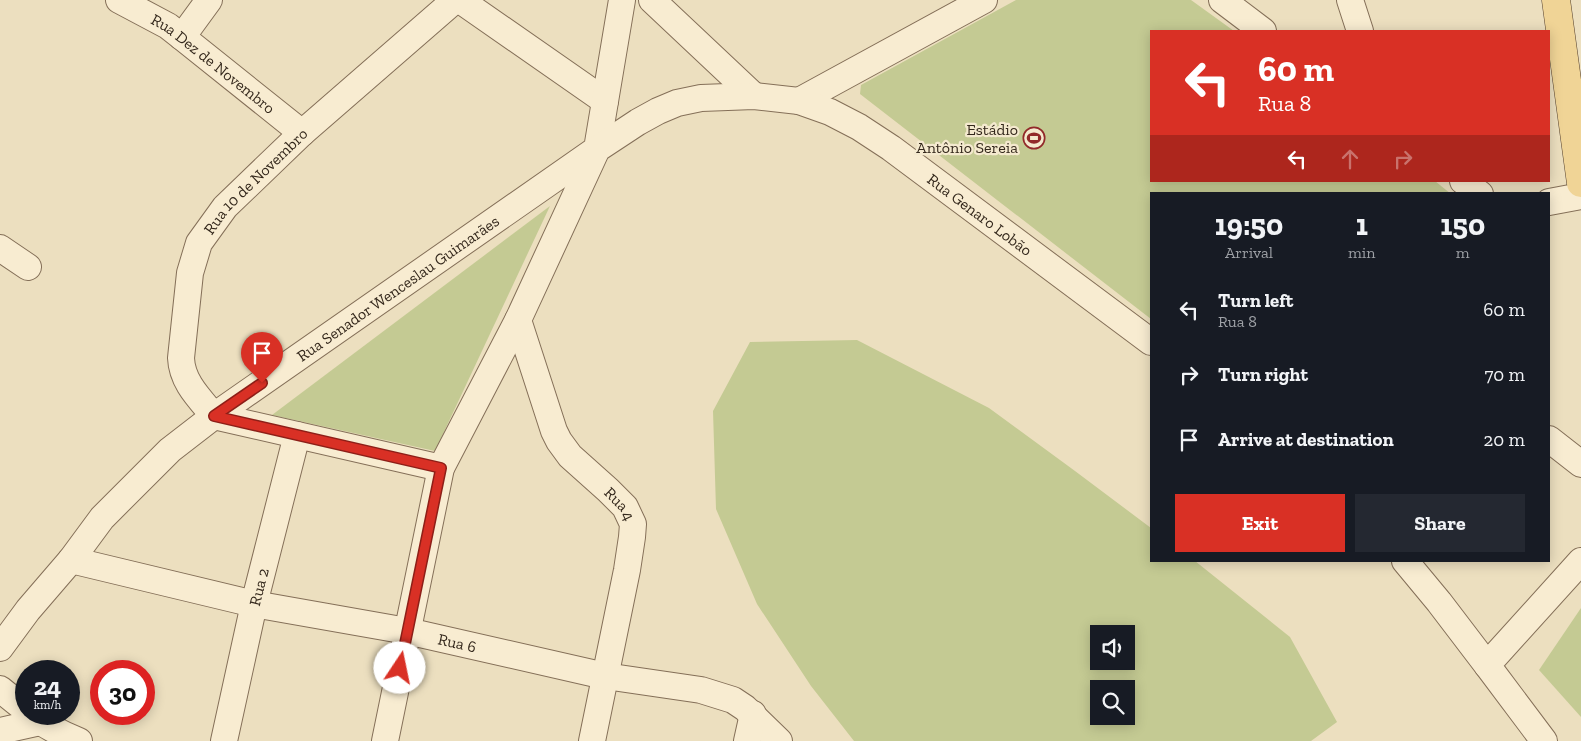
<!DOCTYPE html>
<html lang="en">
<head>
<meta charset="utf-8">
<style>
  :root { --surface:#171b24; --page:#242831; --text:#f1f3f6; --muted:#9ea1a6; --accent:#d93025 }
  body { margin:0; font-family:"Zilla Slab",serif; background:var(--page); color:var(--text); height:100vh; display:flex; flex-direction:column; font-size:19px; white-space:nowrap }
  * { box-sizing:border-box; margin:0 }
  p { font-size:16px; color:var(--muted) }
  .icon { flex:none; width:28px; height:28px; fill:none; stroke:currentColor; stroke-width:2; stroke-linecap:round; stroke-linejoin:round }
  .map { position:relative; flex:1; overflow:hidden }
  .details { position:absolute; left:1150px; top:192px; width:400px; height:370px; display:flex; flex-direction:column; background:var(--surface); border-radius:0px; box-shadow:0 2px 12px #0003 }
  .details>* { flex:none }
  .top-card { position:absolute; left:1150px; top:30px; width:400px; height:152px; border-radius:0px; box-shadow:0 2px 12px #0003; background:#d93025; color:#fff; overflow:hidden }
  .fabs { position:absolute; left:1090px; top:625px; display:grid; gap:10px }
  .fabs a { display:grid; place-items:center; width:45px; height:45px; border-radius:0px; background:var(--surface); box-shadow:0 2px 12px #0003; font-size:25px }
  .speed { position:absolute; left:15px; top:660px; display:flex; gap:10px; font-size:25px; font-weight:700; text-align:center }
  .speed>* { display:grid; place-content:center; width:65px; height:65px; border-radius:50%; background:var(--surface); box-shadow:0 2px 12px #0003; line-height:1 }
  .speed small { font-size:12px; font-weight:400 }
  .speed .limit { border:8px solid #d22; background:#fff; color:#111 }
  .pin { position:absolute; display:grid; place-items:center; width:42px; height:42px; color:#fff; margin:-51px -21px; border-radius:50% 50% 50% 0; rotate:-45deg; box-shadow:0 0 5px #0007 }
  .pin .icon { rotate:45deg }
  .me { position:absolute; width:55px; margin:-28px; rotate:11deg; stroke-linejoin:round; filter:drop-shadow(0 0 4px #0008) }
  .turn { display:flex; align-items:center; gap:18px; height:105px; padding:0 25px; font-size:22px }
  .turn .icon { width:65px; height:65px; stroke-width:2.5 }
  .turn b { display:block; font-size:35px; line-height:42px }
  .lanes { display:flex; align-items:center; height:48px; padding:0 25px; background:#0003; justify-content:center; gap:25px; direction:ltr }
  .lanes .off { opacity:.35 }
  .eta { display:flex; justify-content:space-evenly; align-items:center; height:85px; text-align:center }
  .eta b { font-size:30px; font-weight:700; line-height:35px }
  .primary-button { display:flex; gap:10px; margin-top:auto; padding:10px 25px }
  .primary-button a { flex:1; height:58px; border-radius:0px; background:var(--accent); color:#fff; font-size:20px; font-weight:700; line-height:58px; text-align:center }
  .primary-button a+a { background:var(--page); color:var(--text) }
  ul { padding:0; list-style:none }
  li { display:flex; align-items:center; gap:15px; height:65px; padding:0 25px }
  li div { flex:1 }
  li b { display:block; font-size:19px }
  li em { font-style:normal }
  .map>svg:first-child { display:block }
  .green { fill:#c4ca93; fill-rule:evenodd }
  .lines { fill:none; stroke-linecap:round; stroke-linejoin:round }
  .minor-casing { stroke:#846f58; stroke-width:28 }
  .primary-casing { stroke:#523e2c; stroke-width:29 }
  .minor { stroke:#f8ecd1; stroke-width:26 }
  .primary { stroke:#f0d496; stroke-width:28 }
  .route-casing { stroke:#8d1f18; stroke-width:12 }
  .route { stroke:#d93025; stroke-width:9 }
  .labels { text-anchor:middle; dominant-baseline:central; stroke-width:4.5; stroke-linejoin:round; paint-order:stroke }
  .street-label { font-size:16px; fill:#34281c; stroke:#f4e9ce }
  .poi-label { font-size:16px; fill:#34281c; stroke:#f4e9ce; text-anchor:end }
</style>
</head>
<body>
<div class="map">
<svg width="1581" height="741" viewBox="0 0 1581 741">
  <rect width="100%" height="100%" fill="#ecdfbf"/>
  <g class="green">
    <path d="M1016,0h175l43,31h-83v150h284l16,13h-300v125l-291,-225 1,-9z"/>
    <path d="M550,206l-115,245 -163,-36z"/>
    <path d="M857,340l132,68 86,63 76,57v33h44l95,76 47,85 -26,19h-457l-43,-55 -54,-82 -41,-95 -3,-98 37,-69zM1099,634h27v27h-27zM1099,689h27v27h-27z"/>
    <path d="M1581,608v109l-42,-47z"/>
  </g>
  <g class="lines">
    <g class="minor-casing">
      <g id="minor">
        <path id="s1" d="M119,0l49,26 14,11 120,96"/>
        <path d="M460,0l145,101"/>
        <path d="M652,0l102,96"/>
        <path d="M1222,0l41,31"/>
        <path d="M1350,0l10,31"/>
        <path d="M182,37l27,-37"/>
        <path d="M799,101l185,-101"/>
        <path d="M1463,181l17,13"/>
        <path d="M1549,202l32,-6"/>
        <path d="M0,248l28,19"/>
        <path id="s2" d="M518,320l36,111 5,10 11,15 38,34 17,17 8,17 -1,13 -5,33 -35,171"/>
        <path id="s3" d="M214,416c-15,-18 -32,-34 -33,-58l9,-85 9,-30 26,-36 77,-74 153,-133"/>
        <path d="M214,416l227,52"/>
        <path d="M1549,439l32,25"/>
        <path id="s4" d="M71,560l183,44 153,27 198,45 96,14 32,10 12,8 34,33"/>
        <path d="M1405,561l34,41 48,63"/>
        <path id="s5" d="M0,648l28,-38 43,-50 31,-42 68,-68 44,-34 383,-267 25,-149"/>
        <path d="M0,689l26,21"/>
        <path d="M30,714c15,12 31,20 49,27"/>
        <path d="M0,731l40,-9"/>
        <path id="s6" d="M224,741l30,-137 43,-169"/>
        <path id="s7" d="M385,741l56,-273 77,-148 79,-171 41,-27 20,-11 19,-8 24,-5 53,-2 45,5 31,11 29,15 32,21 260,194"/>
        <path d="M747,741l6,-27"/>
        <path d="M1544,741l-57,-76 94,-104"/>
      </g>
    </g>
    <g class="primary-casing">
      <path id="primary" d="M1556,0l25,183"/>
    </g>
    <use href="#minor" class="minor"/>
    <use href="#primary" class="primary"/>
  </g>
  <g class="lines">
    <g class="route-casing">
      <path id="route" d="M262,383l-48,33 227,52 -41,200"/>
    </g>
    <use href="#route" class="route"/>
  </g>
  <defs>
    <g id="stadium-ring" transform="scale(1.125)"><circle r="9.5" fill="#f4e9ce" stroke="#92292a" stroke-width="1.5"/><path d="M0-5a6.5 5 0 1 0 0 10a6.5 5 0 1 0 0-10ZM-3.5-1.8h7v3.6h-7Z" fill="#92292a"/></g>
  </defs>
  <g fill-rule="evenodd">
    <use href="#stadium-ring" x="1034" y="138"/>
  </g>
  <g class="labels">
    <g class="street-label">
      <text stroke="none"><textPath href="#s1" startOffset="114">Rua Dez de Novembro</textPath></text>
      <text stroke="none"><textPath href="#s3" startOffset="269">Rua 10 de Novembro</textPath></text>
      <text stroke="none"><textPath href="#s7" startOffset="1064">Rua Genaro Lobão</textPath></text>
      <text stroke="none"><textPath href="#s5" startOffset="541">Rua Senador Wenceslau Guimarães</textPath></text>
      <text stroke="none"><textPath href="#s2" startOffset="216">Rua 4</textPath></text>
      <text stroke="none"><textPath href="#s6" startOffset="158">Rua 2</textPath></text>
      <text stroke="none"><textPath href="#s4" startOffset="395">Rua 6</textPath></text>
    </g>
    <g class="poi-label">
      <text x="1018" y="129">Estádio<tspan x="1018" dy="18">Antônio Sereia</tspan></text>
    </g>
  </g>
</svg>
<div class="fabs">
<a><svg class="icon" aria-label="sound" viewBox="0 0 24 24"><path d="M4 9h4l5-4v14l-5-4H4zM17 9q2 3 0 6"/></svg></a>
<a><svg class="icon" aria-label="search" viewBox="0 0 24 24"><circle cx="10" cy="10" r="6"/><path d="M15 15l6 6"/></svg></a>
</div>
<div class="speed"><div>24<small>km/h</small></div><div class="limit">30</div></div>
<div class="pin" style="left:262px;top:383px;background:#d93025"><svg class="icon" aria-label="arrive" viewBox="0 0 24 24"><path d="M6 21V4h12l-3 4 3 4H6"/></svg></div>
<svg class="me" style="left:400px;top:668px" viewBox="-20 -20 40 40"><circle r="19" fill="#fff"/><path d="M0-13L10 11 0 6-10 11z" fill="#d93025"/></svg>
<div class="top-card">
<div class="turn"><svg class="icon" aria-label="left" viewBox="0 0 24 24"><path d="M17 20v-9H6M10 6l-5 5 5 5"/></svg><div><b>60 m</b>Rua 8</div></div>
<div class="lanes"><svg class="icon" aria-label="left" viewBox="0 0 24 24"><path d="M17 20v-9H6M10 6l-5 5 5 5"/></svg><svg class="icon off" aria-label="ahead" viewBox="0 0 24 24"><path d="M12 20V5M6 11l6-6 6 6"/></svg><svg class="icon off" aria-label="right" viewBox="0 0 24 24"><path d="M7 20v-9h11M14 6l5 5-5 5"/></svg></div>
</div>
<section class="details">
<div class="eta">
<div><b>19:50</b><p>Arrival</p></div>
<div><b>1</b><p>min</p></div>
<div><b>150</b><p>m</p></div>
</div>
<ul>
<li><svg class="icon" aria-label="left" viewBox="0 0 24 24"><path d="M17 20v-9H6M10 6l-5 5 5 5"/></svg><div><b>Turn left</b><p>Rua 8</p></div><em>60 m</em></li>
<li><svg class="icon" aria-label="right" viewBox="0 0 24 24"><path d="M7 20v-9h11M14 6l5 5-5 5"/></svg><div><b>Turn right</b></div><em>70 m</em></li>
<li><svg class="icon" aria-label="arrive" viewBox="0 0 24 24"><path d="M6 21V4h12l-3 4 3 4H6"/></svg><div><b>Arrive at destination</b></div><em>20 m</em></li>
</ul>
<div class="primary-button"><a>Exit</a><a>Share</a></div>
</section>
</div>
</body>
</html>
